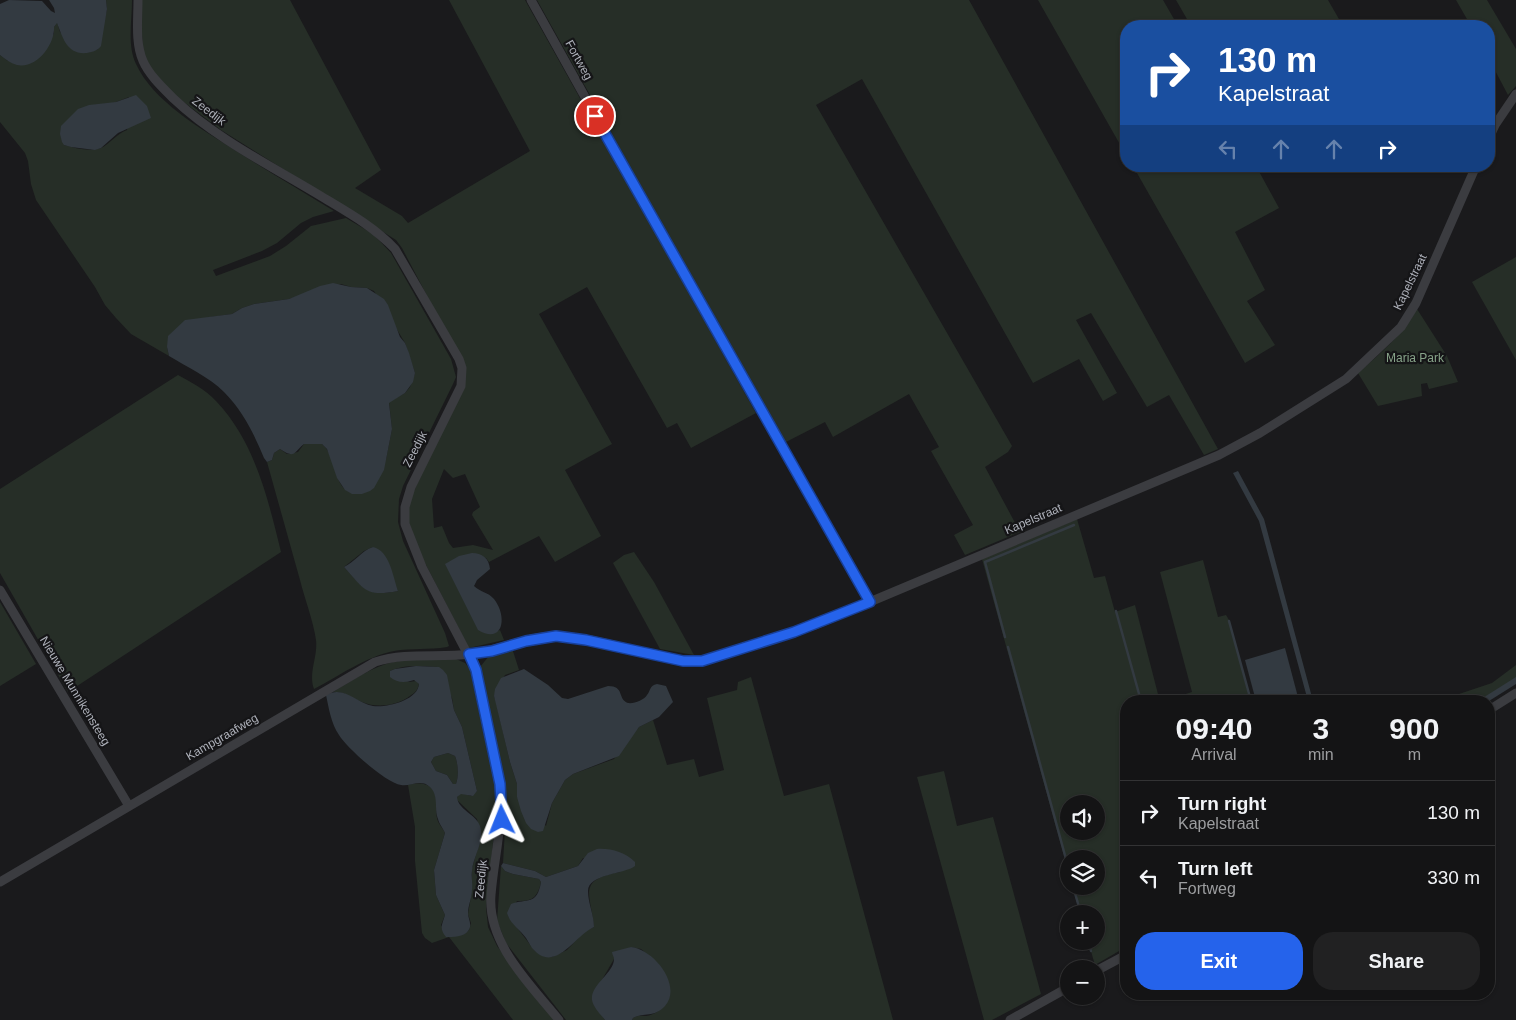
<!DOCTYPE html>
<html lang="en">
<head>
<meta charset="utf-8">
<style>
  :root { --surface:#141415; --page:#212122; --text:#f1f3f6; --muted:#9d9ea0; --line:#333334; --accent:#2563eb }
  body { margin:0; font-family:Arial,sans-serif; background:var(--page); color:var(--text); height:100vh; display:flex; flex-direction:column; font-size:19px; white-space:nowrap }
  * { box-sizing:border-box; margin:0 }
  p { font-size:16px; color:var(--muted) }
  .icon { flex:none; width:28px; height:28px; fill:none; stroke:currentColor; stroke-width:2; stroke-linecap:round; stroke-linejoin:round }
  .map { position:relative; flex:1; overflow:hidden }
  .details { position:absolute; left:1120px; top:695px; width:375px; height:305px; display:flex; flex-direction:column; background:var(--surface); border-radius:20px; box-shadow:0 1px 4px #0004,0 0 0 1px var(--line) }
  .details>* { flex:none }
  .guide { position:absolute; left:1120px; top:20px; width:375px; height:152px; border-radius:20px; box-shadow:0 1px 4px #0004,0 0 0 1px var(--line); background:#1a4fa0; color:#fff; overflow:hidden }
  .buttons { position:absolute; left:1060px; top:795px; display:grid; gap:10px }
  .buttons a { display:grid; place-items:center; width:45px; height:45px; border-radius:50%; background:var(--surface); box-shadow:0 1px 4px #0004,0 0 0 1px var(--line); font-size:25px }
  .pin { position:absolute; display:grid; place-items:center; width:42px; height:42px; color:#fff; margin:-21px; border:2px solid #fff; border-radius:50%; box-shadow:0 1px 5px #0007 }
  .me { position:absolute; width:55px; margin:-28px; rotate:358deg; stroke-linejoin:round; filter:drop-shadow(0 0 4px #0008) }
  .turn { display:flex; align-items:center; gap:18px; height:105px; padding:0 15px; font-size:22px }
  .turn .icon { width:65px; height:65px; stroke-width:2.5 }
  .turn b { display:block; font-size:35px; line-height:42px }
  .lanes { display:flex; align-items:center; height:48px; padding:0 15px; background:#0003; justify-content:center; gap:25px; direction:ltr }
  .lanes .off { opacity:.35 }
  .eta { display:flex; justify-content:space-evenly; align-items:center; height:85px; text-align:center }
  .eta b { font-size:30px; font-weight:600; line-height:35px }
  .action { display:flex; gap:10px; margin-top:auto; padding:10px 15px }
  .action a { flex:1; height:58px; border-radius:20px; background:var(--accent); color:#fff; font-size:20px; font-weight:600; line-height:58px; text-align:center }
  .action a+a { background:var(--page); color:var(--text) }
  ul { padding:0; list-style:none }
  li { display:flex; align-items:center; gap:15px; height:65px; padding:0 15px; border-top:1px solid var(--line) }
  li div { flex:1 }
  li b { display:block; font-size:19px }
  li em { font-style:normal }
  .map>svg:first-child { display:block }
  .green { fill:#262e27; fill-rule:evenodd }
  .water { fill:#333a41; fill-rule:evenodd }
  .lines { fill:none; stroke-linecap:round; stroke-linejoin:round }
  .stream { stroke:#333a41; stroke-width:2.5 }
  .street { stroke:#3b3c40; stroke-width:9 }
  .route-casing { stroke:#184099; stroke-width:12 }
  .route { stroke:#2563eb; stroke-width:9 }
  .labels { text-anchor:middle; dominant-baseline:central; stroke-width:4.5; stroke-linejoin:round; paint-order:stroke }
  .street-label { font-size:12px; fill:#aeb1ba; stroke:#151517 }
  .park-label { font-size:12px; fill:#87a389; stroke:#151517 }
</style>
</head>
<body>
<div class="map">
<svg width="1516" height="1020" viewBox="0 0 1516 1020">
  <rect width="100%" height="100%" fill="#1a1a1c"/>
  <g class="green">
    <path d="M106,0h26c0,21 -5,45 4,64 17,37 64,64 97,85 33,21 67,41 101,62l-21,6 -12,6 -24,20 -15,8 -49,19 3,6 54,-20 16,-10 25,-20 35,-8 27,16 18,19 60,106 5,18 -3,7 -50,102 -4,13 -1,23 5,19 42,92 4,13 -2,1c-18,3 -35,1 -53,4 -29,6 -55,25 -80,38 -6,-16 4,-32 2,-49 -3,-20 -11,-40 -16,-60 -11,-39 -22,-79 -33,-118l5,-2 2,-7 6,-4 7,5 11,-2 6,-8h18c17,13 8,52 40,50l24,-35 6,-30 -3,-27 16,-9 5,-6 5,-14 -10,-30 -31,-52 -7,-3 -16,-1 -10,-3 -52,15 -35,5 -12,4 -10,6 -21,3 -44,30 2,9 -38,-22 -15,-16 -11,-13 -10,-18 -59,-87 -5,-16 -3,-23 -3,-8 -25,-31v-67l8,6 46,-27v-7l3,-5 3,10 21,21 9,-1 8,-3 9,-40zM129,97l-2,33c-11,4 -17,14 -26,18 -11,4 -26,0 -37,-3l52,-43zM373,547l25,44c-32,6 -33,-2 -54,-24l20,-16z"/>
    <path d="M140,0h150l91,170 -26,18 47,28 6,7 122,-72 -81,-151h76l231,413 -65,35 -14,-25 -10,5 -80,-141 -48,27 73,130 -47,26 36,66 -46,26 -16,-26 -50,26 -3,-4 -27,-2 32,78 9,-4 4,10 -35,8 -56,-108 -5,-16 -1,-17 58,-134 -31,-64 -32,-61 -6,-8 -175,-110 -44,-33 -27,-27 -7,-19zM444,469l9,9 12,-4 15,33 -7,5 -1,3 21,35 -20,-5 -20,3 -4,-5 -7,-17 -8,2 -2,-29z"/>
    <path d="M537,0h432l249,449 -14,6 -35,-60 -22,12 -56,-94 -15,7 41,73 -14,8 -24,-42 -46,24 -171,-304 -46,26 196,341 -4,6 -23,15 35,65 -55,23 -11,-20 19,-10 -42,-74 8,-4 -30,-53 -76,43 -8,-15 -41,21z"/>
    <path d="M1038,0h125l15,26h-52v129z"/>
    <path d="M1176,0h152l15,26h-152z"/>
    <path d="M1456,0h31l29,49v37l-8,9 -19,-36v-33h-18z"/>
    <path d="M1133,166h123l23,42 -44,24 30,58 -18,11 28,44 -30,18z"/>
    <path d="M1516,257v103l-44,-78z"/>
    <path d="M1417,309l30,47 11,26 -29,7 -2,-6 -6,1 1,12 -44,10 -20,-33c22,-19 44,-38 59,-64z"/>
    <path d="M178,375c13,7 28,15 38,26 39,41 52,98 65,151l-213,140 -68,-119v-84z"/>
    <path d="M1077,519l17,59 11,-2 10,36 20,-7 24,93 7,-1 1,3 25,-8 -32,-120 43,-12 15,57 8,-2 3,5 21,81h-124v246l-31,18 -7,-24h8v-27h-16l-8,-28h24v-27h-27v15l-87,-315zM1069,804h27v27h-27z"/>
    <path d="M634,552l20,30 40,73 -34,-6 -47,-86 11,-8z"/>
    <path d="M0,602l36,62 -36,22z"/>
    <path d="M512,648l7,22 -14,5 -11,21 2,6 14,60 7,22v13l29,29 6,-23 13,-23 8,-6 41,-15 25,-32 14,-7 14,45 27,-6 5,18 25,-7 -17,-72 30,-8 1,-8 13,-5 33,119 45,-12 64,236h-261l1,-2c5,-3 7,-2 13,-2 8,-1 14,-6 19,-11l-7,-41 -17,-15 -10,-2 -17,12 -22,38 2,8 11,15h-39l-60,-77 -9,-22 4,-55 4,5 8,3 26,5 2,3c-3,15 -9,20 -24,19l-9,15 27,35 17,6 15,-7 18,-19 9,-4c-3,-33 -18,-47 26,-55l-37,-14 -5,8 -32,11 -11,-6 -32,-8 3,-51 -2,-23 -24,-122 9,-11z"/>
    <path d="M456,659l9,4 5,6 26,123v23l-10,93 2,19 9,19 57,74h-41l-64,-83 -17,6 -7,-5 -3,-5 -7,-72v-34l-7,-42c18,-4 28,0 29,21 0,4 -1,9 0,12 1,6 6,10 8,15l-11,37 2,25 9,20 -4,10 8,12 15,-3 5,-4 2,-7 -3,-9 4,-23v-23l9,-30 -4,-19 -20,-19v-3l4,-4 10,3 6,-5 -15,-64 -8,-17 -2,-12 -14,-31c-16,-1 -33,-3 -48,4l19,11 7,-1 3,3c-1,7 -6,10 -12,14 -13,8 -31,10 -45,4 -12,-5 -16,-10 -29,-10 18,-11 39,-25 60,-30 20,-5 43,-3 63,-3z"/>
    <path d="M1516,665v15l-31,21h-24l-2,-7 33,-11z"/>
    <path d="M448,753l7,3c3,7 4,20 1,28h-3l-6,-9 -11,-4 -5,-9 3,-5z"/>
    <path d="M944,771l13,55 36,-9 48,177 -49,26h-8l-67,-243z"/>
  </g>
  <g class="water">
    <path d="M9,0l33,1 9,10 4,2 -1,-5 -5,-8h57l1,9 -6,37c-3,4 -8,6 -14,7 -20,2 -24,-15 -30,-30l-3,4c1,17 -17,42 -37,38 -7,-2 -12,-6 -17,-10v-51z"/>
    <path d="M136,95l11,11 4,12 -33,15 -17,15 -6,2 -24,-3 -7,-2 -2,-3 -2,-8 1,-8 17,-17 11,-4 27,-3z"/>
    <path d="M333,283l18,4 16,1 17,11 4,6 12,32 5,6 4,10 6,20 -2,9 -8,11 -16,10 3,26 -8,41 -10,18 -4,3 -8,3h-10l-7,-4 -8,-12 -10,-29 -5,-5h-18c-11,9 -9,15 -24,5l-6,4 -2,7 -5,2 -3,-4c-10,-24 -21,-47 -40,-66 -15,-15 -37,-25 -55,-36l-2,-9 1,-11 17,-16 47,-6 10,-6 12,-4 35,-5 31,-13z"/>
    <path d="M1238,471l26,48 49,182h-5l-49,-180 -26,-48z"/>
    <path d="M373,547c17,4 20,30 25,44 -33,6 -33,-1 -54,-24 11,-5 17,-16 29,-20z"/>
    <path d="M472,553c10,0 17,5 18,16l-13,11 -3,6c6,6 14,6 20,13 14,18 9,46 -16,31l-33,-66 14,-8z"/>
    <path d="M1285,648l14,53h-43l-11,-41z"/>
    <path d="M416,666l23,1 4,3 4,5 7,35 8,17 15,64 -4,5 -12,-2 -4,3c1,13 19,17 23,29 5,16 -7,30 -8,45 -1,6 1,13 0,19 0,8 -4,15 -4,23 0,6 5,12 0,18 -4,6 -15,6 -22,6 -7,-9 -4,-12 -1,-22l-9,-20 -2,-25 11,-37c-2,-5 -6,-9 -7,-14 -4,-11 1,-23 -8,-32 -9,-9 -20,0 -29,-2 -15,-2 -54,-37 -62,-50 -8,-12 -10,-26 -13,-40 18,-10 30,8 47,11 14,2 45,-6 46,-22l-5,-4c-9,3 -17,3 -24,-3v-6l5,-2zM448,753l7,3c3,7 4,20 1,28h-3l-6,-9 -11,-4 -5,-9 3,-5z"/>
    <path d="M524,669l24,16 14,13 6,1 40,-13c17,0 9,13 20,17 6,1 16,-3 19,-8 4,-5 2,-9 10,-11l9,2 7,16 -14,15 -20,10 -20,29 -46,18 -8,6 -13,23 -9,28 -5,1 -7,-3 -5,-6 -5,-12 -4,-14v-13l-7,-22 -16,-66 1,-7 6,-11z"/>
    <path d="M1516,677v7l-27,17h-11z"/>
    <path d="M597,849c13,-1 28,3 38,13v4c-10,8 -47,8 -47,25 0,12 6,24 6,36 -20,9 -39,48 -62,21 -2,-3 -4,-7 -6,-10 -6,-9 -16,-14 -19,-25l4,-9c16,-6 26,2 30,-22l-2,-3 -26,-5 -8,-3 -4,-5 2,-3 32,8 11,6 32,-11 10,-13z"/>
    <path d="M631,947c22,2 52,38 34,59 -11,12 -21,6 -32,12l-1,2h-27c-4,-5 -12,-13 -13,-20 -2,-15 22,-27 22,-41 0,-2 -2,-5 -2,-7z"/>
  </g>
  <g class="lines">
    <g class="stream">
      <path d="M1116,611l25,90"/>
      <path d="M1229,621l22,80"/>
      <path d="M1005,637l-20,-75 89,-37"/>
      <path d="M1008,647l61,223"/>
      <path d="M1073,886l8,28"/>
      <path d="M1088,941l3,10"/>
    </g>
    <g class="street">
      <path d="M138,0c0,19 -3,43 5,61 6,14 20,27 31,38 42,40 101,69 150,99 25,15 50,29 71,51l64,110 3,9 -1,18 -50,101 -6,20v17l17,43 54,103 23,115c5,40 -5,71 -8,110 -4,49 40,90 68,125"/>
      <path d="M531,0l93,167 246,435"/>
      <path d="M1489,138l6,-13 21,-31"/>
      <path d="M0,590l129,216"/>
      <path d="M1489,710l27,-17"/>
      <path d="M0,882l375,-220c32,-10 63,-4 95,-8 29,-3 56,-18 86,-18 49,1 96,25 146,25l113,-36 404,-170 41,-22 86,-54 55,-52 15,-24 60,-137"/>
      <path d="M1096,971l30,-16"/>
      <path d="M1010,1020l59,-33"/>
    </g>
  </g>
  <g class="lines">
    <g class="route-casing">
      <path id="route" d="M502,820l-2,-36 -24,-114 -7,-16 23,-3 34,-10 30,-5 30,4 97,21h19l92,-29 76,-30 -275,-486"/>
    </g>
    <use href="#route" class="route"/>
  </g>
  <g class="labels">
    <g class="street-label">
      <text transform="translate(579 60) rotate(61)">Fortweg</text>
      <text transform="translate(209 111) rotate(37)">Zeedijk</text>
      <text transform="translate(1410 282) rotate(-64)">Kapelstraat</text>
      <text transform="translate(415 449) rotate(-63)">Zeedijk</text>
      <text transform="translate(1033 519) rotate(-23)">Kapelstraat</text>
      <text transform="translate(75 691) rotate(59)">Nieuwe Munnikensteeg</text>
      <text transform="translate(222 737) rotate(-30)">Kampgraafweg</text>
      <text transform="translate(481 879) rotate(-84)">Zeedijk</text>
    </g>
    <g class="park-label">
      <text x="1415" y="358">Maria Park</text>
    </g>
  </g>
</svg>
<div class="buttons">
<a><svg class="icon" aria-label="sound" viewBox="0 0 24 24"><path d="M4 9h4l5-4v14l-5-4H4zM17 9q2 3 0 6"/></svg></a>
<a><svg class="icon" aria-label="layers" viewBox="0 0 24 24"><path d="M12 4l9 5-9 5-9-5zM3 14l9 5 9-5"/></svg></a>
<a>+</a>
<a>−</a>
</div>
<div class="pin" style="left:595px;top:116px;background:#d93025"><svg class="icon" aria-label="arrive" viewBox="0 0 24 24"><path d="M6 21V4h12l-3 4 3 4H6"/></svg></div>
<svg class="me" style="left:502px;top:820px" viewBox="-20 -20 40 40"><path d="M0-17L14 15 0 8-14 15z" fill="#2563eb" stroke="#fff" stroke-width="4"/></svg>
<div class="guide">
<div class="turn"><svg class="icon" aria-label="right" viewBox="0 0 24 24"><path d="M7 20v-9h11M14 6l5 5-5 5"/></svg><div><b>130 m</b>Kapelstraat</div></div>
<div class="lanes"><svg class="icon off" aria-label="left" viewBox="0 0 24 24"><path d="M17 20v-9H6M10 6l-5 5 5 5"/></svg><svg class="icon off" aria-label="ahead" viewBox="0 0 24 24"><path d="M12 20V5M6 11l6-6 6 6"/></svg><svg class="icon off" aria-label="ahead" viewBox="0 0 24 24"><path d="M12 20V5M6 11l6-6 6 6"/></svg><svg class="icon" aria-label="right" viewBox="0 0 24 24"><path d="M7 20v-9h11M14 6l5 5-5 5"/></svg></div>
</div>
<section class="details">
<div class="eta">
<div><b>09:40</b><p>Arrival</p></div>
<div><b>3</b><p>min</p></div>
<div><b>900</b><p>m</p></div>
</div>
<ul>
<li><svg class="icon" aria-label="right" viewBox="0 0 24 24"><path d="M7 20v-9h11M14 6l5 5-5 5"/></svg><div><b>Turn right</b><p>Kapelstraat</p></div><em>130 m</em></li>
<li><svg class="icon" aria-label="left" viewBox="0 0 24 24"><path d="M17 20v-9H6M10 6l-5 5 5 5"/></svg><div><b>Turn left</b><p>Fortweg</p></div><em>330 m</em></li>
</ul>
<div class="action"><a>Exit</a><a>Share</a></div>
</section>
</div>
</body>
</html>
